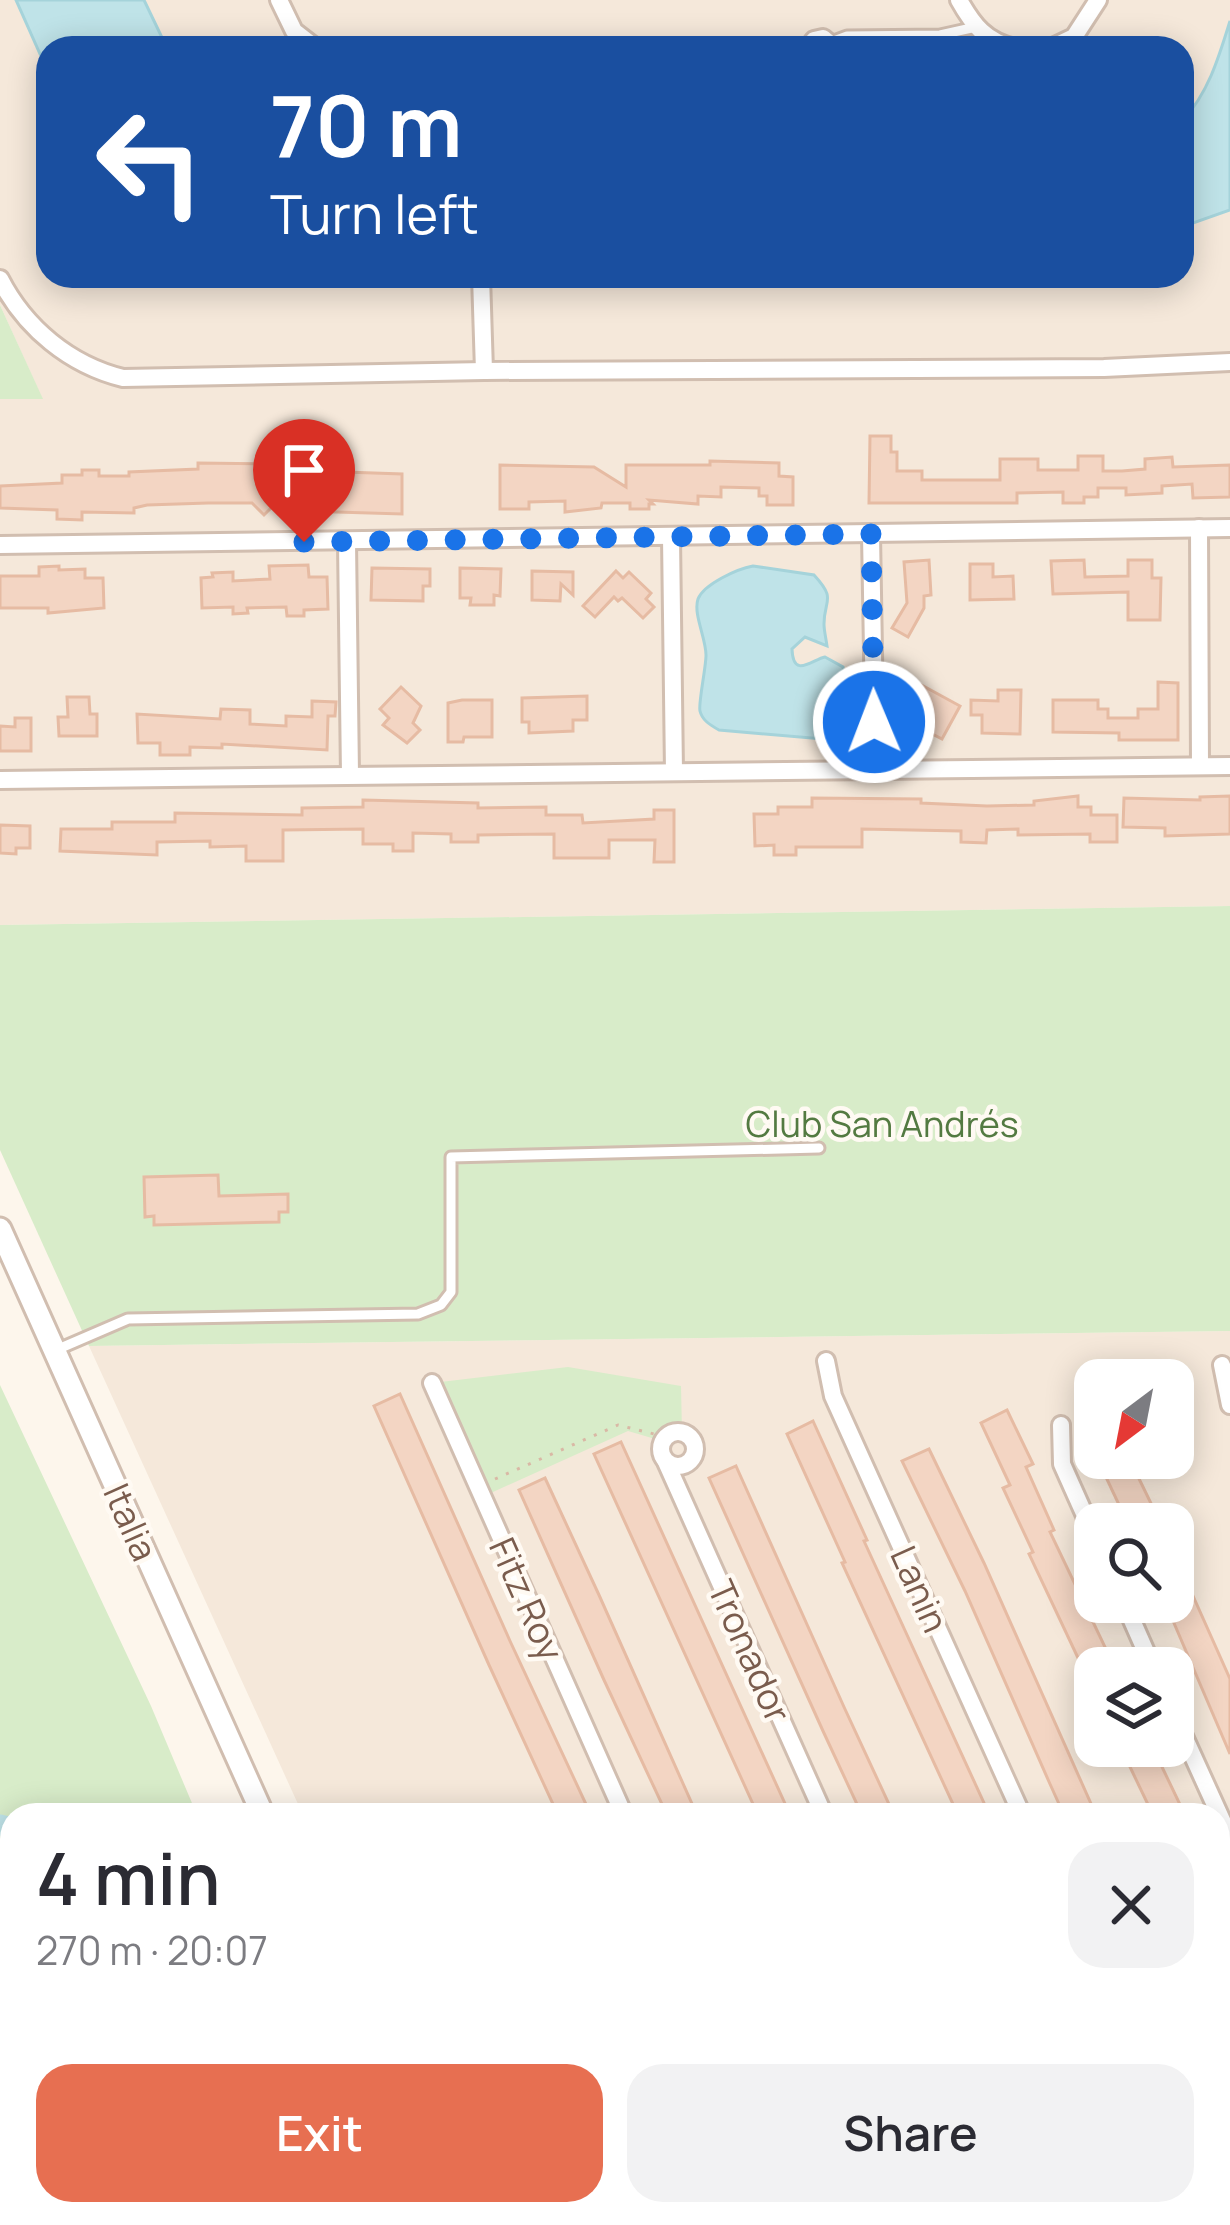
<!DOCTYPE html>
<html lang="en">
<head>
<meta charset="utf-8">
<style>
  :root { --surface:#fff; --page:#f2f2f3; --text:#2b2b33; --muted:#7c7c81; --accent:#e76f51 }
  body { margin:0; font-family:Manrope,sans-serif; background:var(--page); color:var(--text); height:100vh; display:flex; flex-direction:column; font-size:45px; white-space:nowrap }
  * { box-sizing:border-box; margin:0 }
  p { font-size:39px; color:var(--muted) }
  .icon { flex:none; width:66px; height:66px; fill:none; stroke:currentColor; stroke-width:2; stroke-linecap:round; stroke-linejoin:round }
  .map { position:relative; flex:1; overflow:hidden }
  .sheet { position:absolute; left:0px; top:1803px; width:1230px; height:423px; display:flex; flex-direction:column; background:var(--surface); border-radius:36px 36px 0 0; box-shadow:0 6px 30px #0003 }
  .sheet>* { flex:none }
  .banner { position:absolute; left:36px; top:36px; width:1158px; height:252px; border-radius:36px; box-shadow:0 6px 30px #0003; background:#1a4fa0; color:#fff; overflow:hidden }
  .needle { width:78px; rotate:212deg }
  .fabs { position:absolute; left:1074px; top:1359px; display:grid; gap:24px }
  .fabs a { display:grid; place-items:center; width:120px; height:120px; border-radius:24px; background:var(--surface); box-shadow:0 6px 30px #0003; font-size:60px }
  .pin { position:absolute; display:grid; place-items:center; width:102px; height:102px; color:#fff; margin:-123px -51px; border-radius:50% 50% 50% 0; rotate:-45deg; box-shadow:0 0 12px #0007 }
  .pin .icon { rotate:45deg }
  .me { position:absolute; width:132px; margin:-66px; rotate:359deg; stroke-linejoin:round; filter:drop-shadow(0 0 9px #0008) }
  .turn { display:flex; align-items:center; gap:42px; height:252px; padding:0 36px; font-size:54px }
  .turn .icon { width:156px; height:156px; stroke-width:2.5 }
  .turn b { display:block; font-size:84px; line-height:102px }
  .round { display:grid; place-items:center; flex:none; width:126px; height:126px; border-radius:36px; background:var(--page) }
  .overview { display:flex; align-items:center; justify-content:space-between; height:204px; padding:0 36px }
  h1 { font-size:72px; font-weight:600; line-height:90px }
  .action { display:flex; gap:24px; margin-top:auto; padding:24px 36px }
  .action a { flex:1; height:138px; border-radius:36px; background:var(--accent); color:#fff; font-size:48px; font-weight:600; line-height:138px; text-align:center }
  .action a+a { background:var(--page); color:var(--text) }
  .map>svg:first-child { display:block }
  .residential { fill:#f5e8da; fill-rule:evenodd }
  .green { fill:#d8ecc9 }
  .water { fill:#bfe3e8; stroke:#a5d3da; stroke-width:3 }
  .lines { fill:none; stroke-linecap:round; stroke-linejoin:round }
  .canal { stroke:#bfe3e8; stroke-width:21 }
  .building { fill:#f3d5c3; stroke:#e6bba3; stroke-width:3 }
  .service-casing { stroke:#d1beb0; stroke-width:15 }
  .minor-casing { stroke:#d1beb0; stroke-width:22 }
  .tertiary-casing { stroke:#d1beb0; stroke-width:27 }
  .path { stroke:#d9b8a5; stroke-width:3; stroke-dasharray:3 9; stroke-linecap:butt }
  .service { stroke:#fff; stroke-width:9 }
  .minor { stroke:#fff; stroke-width:16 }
  .tertiary { stroke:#fff; stroke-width:21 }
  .route { stroke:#1a73e8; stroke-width:21; stroke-dasharray:0 37.8 }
  .labels { text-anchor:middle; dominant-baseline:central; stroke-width:9; stroke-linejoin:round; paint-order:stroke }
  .park-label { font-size:36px; fill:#537a41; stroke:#fffaf3 }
  .street-label { font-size:36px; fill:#7a5c4d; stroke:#fffaf3 }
</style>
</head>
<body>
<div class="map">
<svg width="1230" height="2225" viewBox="0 0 1230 2225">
  <rect width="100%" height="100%" fill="#fdf6ec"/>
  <g class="residential">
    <path d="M0,0h1230v906l-1230,19v-526l42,-1 -42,-93zM48,48h1134v228h-1134z"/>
    <path d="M1230,1331v894h-740l-5,-11h733v-399h-915l-214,-469zM1095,1380h78v78h-78zM1095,1524h78v78h-78zM1095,1668h78v78h-78z"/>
  </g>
  <g class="green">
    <path d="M0,305l43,94h-43z"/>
    <path d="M1230,906v425l-1141,15 -89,-196v-225z"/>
    <path d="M568,1367l113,19 1,47 -11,1 -9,7 -34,-10 -146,66 -50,-114z"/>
    <path d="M0,1385l151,321 46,109h-185v399h352l4,11h-368z"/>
  </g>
  <g class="water">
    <path d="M16,0h128l23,48h-119v24z"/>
    <path d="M1230,21v189l-48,17v-106c26,-27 37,-64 48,-100z"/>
    <path d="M753,566l61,9c23,25 10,24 10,49 0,7 2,14 3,22l-22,-9 -13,12c1,31 21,10 33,8l18,10c3,29 7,56 -20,72l-104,-9c-9,-5 -17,-10 -19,-19 -2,-7 6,-43 6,-56 0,-17 -13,-41 -8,-56 6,-15 39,-30 55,-33z"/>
  </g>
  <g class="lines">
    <g class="canal">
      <path d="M0,1825l12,3"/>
      <path d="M0,1938l12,4"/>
      <path d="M212,2214l4,11"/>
      <path d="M322,2214l4,11"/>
    </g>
  </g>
  <g class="building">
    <path d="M870,436h21v16h6v19h25v9h78v-21h38v11h40v-14h25v15h19l23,-2v-10l27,-2 1,10 57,-2v32l-37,1 -1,-14 -30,2v7l-36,2v-7h-28v9h-14v6h-21v-11l-46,1v10h-148z"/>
    <path d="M710,461l69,2v13l14,1v28h-26v-9h-8v-8l-38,-1v10l-23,-1v8l-49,-4 4,4h-4v5h-19v-6h-28l-1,5 -36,4v-11l-36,1v7h-29v-44l94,2 32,20v-22h84z"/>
    <path d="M198,463l71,1v28l9,9 -14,14 -12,-12h-44l-61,2 -13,3v5l-52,-1v8l-25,-1v-9l-57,-2v-22l62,-3v-8h20v-5h17v6h30v-4l69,-3z"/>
    <path d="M315,471l87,3v40l-99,-3v-26h12z"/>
    <path d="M929,560l2,35 -7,1v12l-16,29 -16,-9 15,-25 -3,-41z"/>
    <path d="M1084,560l1,17 43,-1v-16h24v18h9l-1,42h-32v-28l-75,2 -2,-33z"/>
    <path d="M970,564h23v13l20,-1 1,23 -44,1z"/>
    <path d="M308,565l1,12h18l1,32 -24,1v6h-17l-1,-9 -39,1 1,5 -15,1v-7l-31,1 -1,-30 12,-1 -1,-4 21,-1v9l37,-2 -1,-13z"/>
    <path d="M59,566v4l26,-1v9h18l1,30 -56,5v-5h-48v-32h39v-9z"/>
    <path d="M372,568l58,1v17h-7v15l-52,-1z"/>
    <path d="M460,568l41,1 -1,27 -6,-1v10h-24l1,-7h-11z"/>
    <path d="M532,571l41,1v23l-12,-11 -1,17 -28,-1z"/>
    <path d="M616,571l7,7 6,-6 22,21 -5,6 8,8 -11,11 -21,-20 -4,3 -4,-4 -19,20 -12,-11z"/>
    <path d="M916,682l44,24 -18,33 -44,-23z"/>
    <path d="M1158,682l20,1v57h-59v-7l-66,-1v-32h45v9h10v9h30v-9h20z"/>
    <path d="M401,687l20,19 -8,17 7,7 -13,13 -24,-18 6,-7 -9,-9z"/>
    <path d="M998,690h23l-1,44 -38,-1v-18h-11v-15l27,1z"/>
    <path d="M587,696v24h-14v11l-44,2v-11h-7v-24z"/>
    <path d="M67,697h22l1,17h7v22h-38l-1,-19h10z"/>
    <path d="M462,700h30v37h-28l-1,5h-15v-39z"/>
    <path d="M312,701l24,1 -1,14h-7l-1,34 -105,-6v4l-32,-1v8h-30v-12h-22l-1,-29 83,5 1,-10 29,1v14l36,2v-10l26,1z"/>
    <path d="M15,718h16v33h-31v-25l15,1z"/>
    <path d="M1078,796v11h13v8h26v27h-27v-8l-72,1v-6l-31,1 -1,13 -25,-1v-11l-99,-2v18h-66v8h-22v-10l-19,1 -1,-32h24v-7h34v-9l109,1v4l66,3 47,-1v-4z"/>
    <path d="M1230,796v38l-65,2v-8l-42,-1 1,-29 76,2v-3z"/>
    <path d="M363,800l115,3v5l68,-1v8h36l1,8 71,-4v-9h20v52h-20l1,-22h-46v18h-55v-24l-76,1v7h-27v-8l-38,-1v18h-20v-7h-30v-15l-80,1v31h-37v-15l-36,1v-6l-53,1v13l-97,-4 1,-22h51v-7h63v-9l127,2v-7l61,-1z"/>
    <path d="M0,825l30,1v22h-14v6l-16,-1z"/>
    <path d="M218,1175l1,21 69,-2v18h-9v10l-125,3v-9l-9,1 -1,-40z"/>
    <path d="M400,1394l110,247 81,174h-33l-69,-150 -115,-259z"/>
    <path d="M1007,1410l26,54 -7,3 28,63 -4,2 65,136h-20v26l-66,-140 4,-2 -30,-64 7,-3 -29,-62z"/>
    <path d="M813,1421l54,119 -3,1 120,262 3,12h-29l-116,-252 3,-1 -58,-128z"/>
    <path d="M621,1442l166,366 -14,7h-15l-164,-361z"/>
    <path d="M929,1449l55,114 112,252h-32l-14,-31 -85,-193 -63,-130z"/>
    <path d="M1097,1458h32l32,66h-33z"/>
    <path d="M736,1466l108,241 50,108h-32l-39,-84 -114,-253z"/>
    <path d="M545,1478l54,117 98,220h-30l-63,-135 -85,-190z"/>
    <path d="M1173,1551l57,128v75l-65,-152h8z"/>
    <path d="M1120,1746h32l33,69h-32z"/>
  </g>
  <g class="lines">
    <g class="service-casing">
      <g id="service">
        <path d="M831,42l16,-6 93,-1 36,-8"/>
        <path d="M56,1350l72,-31 290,-5 23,-9 10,-13v-135l368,-9"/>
      </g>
    </g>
    <g class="minor-casing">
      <g id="minor">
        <path d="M279,0l15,31 22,17"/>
        <path d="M959,0c14,25 27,42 56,48"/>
        <path d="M808,48l6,-8 9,-2 12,10"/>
        <path d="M1051,48l23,-11 24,-37"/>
        <path d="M481,276l3,95"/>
        <path d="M0,279c25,49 70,86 123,99l361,-7 620,-3 126,-6"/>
        <path d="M1199,528l1,238"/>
        <path d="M871,534l4,236"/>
        <path d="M671,537l3,235"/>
        <path d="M347,542l3,233"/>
        <path d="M0,545l1230,-17"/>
        <path d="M0,780l1230,-14"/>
        <path d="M826,1361l7,35 189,419"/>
        <path d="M1222,1365l8,40"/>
        <path d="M432,1383l192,432"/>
        <path d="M1061,1425l1,39 33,74"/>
        <circle cx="678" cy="1449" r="17"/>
        <path d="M666,1462l158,353"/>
        <path d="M1124,1602l29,66"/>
        <path d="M1173,1712l57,126"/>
        <path d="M1218,2008l12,-6"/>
        <path d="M1218,2038l12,-5"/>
        <path d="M1002,2214l5,11"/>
        <path d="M1201,2214l5,11"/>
        <path d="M740,2225l25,-11"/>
        <path d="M810,2225l25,-11"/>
      </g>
    </g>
    <g class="tertiary-casing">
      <g id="tertiary">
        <path d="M0,1229l263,586"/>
        <path d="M442,2214l4,11"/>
      </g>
    </g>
    <path class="path" d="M495,1479l123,-54 48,12"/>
    <use href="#service" class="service"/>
    <use href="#minor" class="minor"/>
    <use href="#tertiary" class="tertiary"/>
  </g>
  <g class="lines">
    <path class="route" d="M304,542l567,-8 3,188"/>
  </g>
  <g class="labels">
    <g class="park-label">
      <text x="882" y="1123">Club San Andrés</text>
    </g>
    <g class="street-label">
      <text transform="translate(131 1522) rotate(66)">Italia</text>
      <text transform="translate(920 1589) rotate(66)">Lanin</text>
      <text transform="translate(527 1599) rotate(66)">Fitz Roy</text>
      <text transform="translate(750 1651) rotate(66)">Tronador</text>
    </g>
  </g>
</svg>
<div class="fabs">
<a><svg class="needle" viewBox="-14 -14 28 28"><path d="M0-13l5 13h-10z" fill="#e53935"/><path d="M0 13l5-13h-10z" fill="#7c7c81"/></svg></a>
<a><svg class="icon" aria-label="search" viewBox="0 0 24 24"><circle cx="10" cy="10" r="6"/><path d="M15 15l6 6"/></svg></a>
<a><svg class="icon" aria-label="layers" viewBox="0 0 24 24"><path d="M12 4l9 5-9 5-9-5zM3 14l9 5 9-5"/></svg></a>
</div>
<div class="pin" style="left:304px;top:542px;background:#d93025"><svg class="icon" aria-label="arrive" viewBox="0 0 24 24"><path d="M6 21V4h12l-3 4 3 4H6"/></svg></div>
<svg class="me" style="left:874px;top:722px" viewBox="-20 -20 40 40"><circle r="17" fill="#1a73e8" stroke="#fff" stroke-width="3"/><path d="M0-11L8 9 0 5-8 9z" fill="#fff"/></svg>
<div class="banner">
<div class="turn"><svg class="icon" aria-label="left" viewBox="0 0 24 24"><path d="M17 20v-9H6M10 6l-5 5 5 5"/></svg><div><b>70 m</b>Turn left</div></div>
</div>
<section class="sheet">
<div class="overview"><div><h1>4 min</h1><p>270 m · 20:07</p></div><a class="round"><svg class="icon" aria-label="close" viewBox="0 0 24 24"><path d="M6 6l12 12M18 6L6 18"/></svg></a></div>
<div class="action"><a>Exit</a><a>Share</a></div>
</section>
</div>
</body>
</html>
